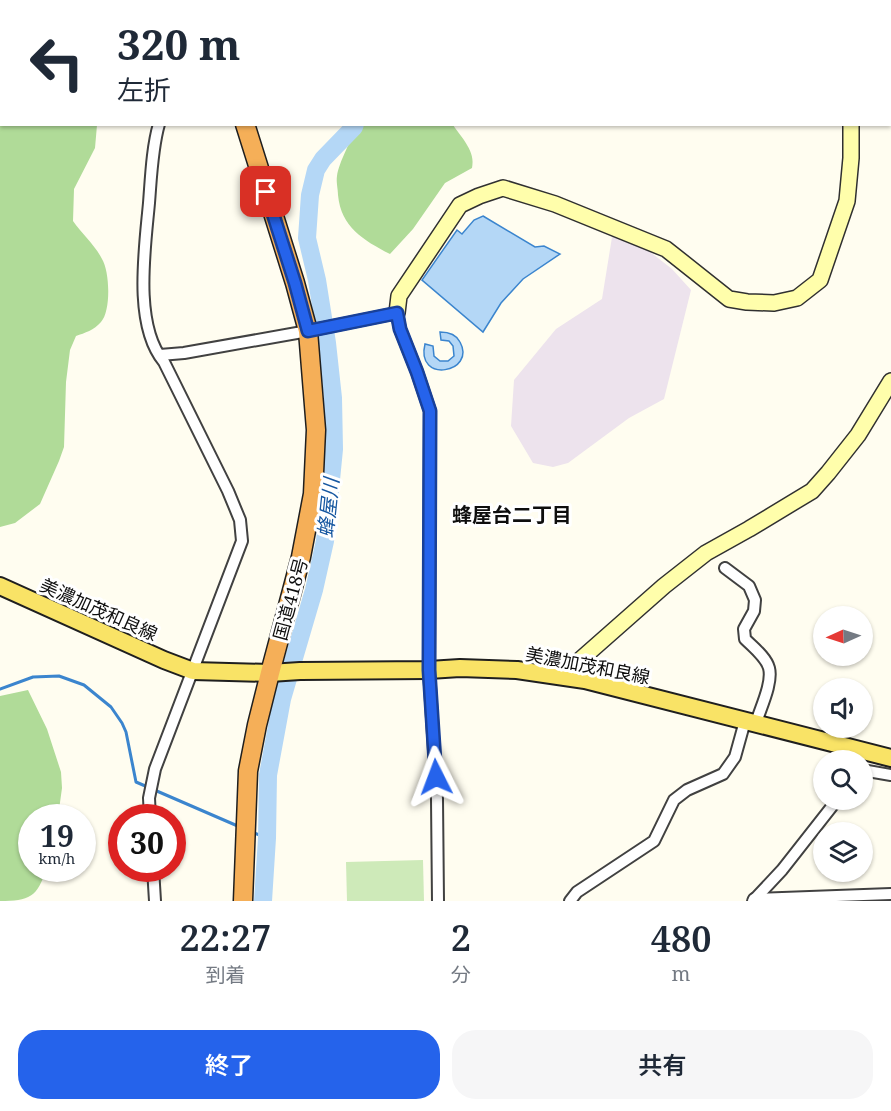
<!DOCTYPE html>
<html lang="ja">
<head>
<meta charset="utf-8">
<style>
  :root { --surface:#fff; --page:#f6f6f7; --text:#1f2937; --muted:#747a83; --accent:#2563eb }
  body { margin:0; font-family:"Noto Serif","Noto Sans JP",serif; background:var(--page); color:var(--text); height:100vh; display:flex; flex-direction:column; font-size:22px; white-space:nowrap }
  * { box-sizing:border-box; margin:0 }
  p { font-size:20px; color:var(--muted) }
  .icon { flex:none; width:33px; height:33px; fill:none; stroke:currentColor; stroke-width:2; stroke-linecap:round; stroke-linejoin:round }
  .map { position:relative; height:901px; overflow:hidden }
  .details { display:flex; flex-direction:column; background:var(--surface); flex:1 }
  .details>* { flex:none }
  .top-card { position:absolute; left:0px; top:0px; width:891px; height:126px; box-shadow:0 2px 4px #0004; background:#fff; color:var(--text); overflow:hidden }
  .needle { width:39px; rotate:267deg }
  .controls { position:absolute; left:813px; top:606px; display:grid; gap:12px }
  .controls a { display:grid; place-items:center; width:60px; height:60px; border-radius:50%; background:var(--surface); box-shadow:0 2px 4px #0004; font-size:30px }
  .speed { position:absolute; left:18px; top:804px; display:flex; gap:12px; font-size:30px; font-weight:700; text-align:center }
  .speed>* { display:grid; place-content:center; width:78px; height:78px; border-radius:50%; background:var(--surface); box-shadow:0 2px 4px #0004; line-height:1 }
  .speed small { font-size:15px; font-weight:400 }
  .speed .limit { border:9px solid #d22; background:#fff; color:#111 }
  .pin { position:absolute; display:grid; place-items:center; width:51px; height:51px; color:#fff; margin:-26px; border-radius:12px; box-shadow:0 3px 9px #0006 }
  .me { position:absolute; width:66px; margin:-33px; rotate:357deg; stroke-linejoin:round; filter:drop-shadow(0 0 4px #0008) }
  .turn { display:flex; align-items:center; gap:21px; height:126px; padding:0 18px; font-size:27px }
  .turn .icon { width:78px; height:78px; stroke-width:2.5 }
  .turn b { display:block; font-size:42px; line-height:51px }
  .eta { display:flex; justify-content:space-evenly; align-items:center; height:102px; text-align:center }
  .eta b { font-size:36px; font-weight:600; line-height:42px }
  .action { display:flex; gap:12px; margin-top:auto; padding:12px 18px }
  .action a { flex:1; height:69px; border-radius:24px; background:var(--accent); color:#fff; font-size:24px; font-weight:600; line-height:69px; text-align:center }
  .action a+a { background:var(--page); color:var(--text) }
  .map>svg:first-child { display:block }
  .industrial { fill:#ede3ed }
  .green { fill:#ceeab9 }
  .forest { fill:#b0db98 }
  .water { fill:#b4d7f6; stroke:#3b85ce; stroke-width:1.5 }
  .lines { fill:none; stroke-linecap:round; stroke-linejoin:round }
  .stream { stroke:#3b85ce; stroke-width:3 }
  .river { stroke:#b4d7f6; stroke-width:18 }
  .street-casing { stroke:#414141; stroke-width:14 }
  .secondary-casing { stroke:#303030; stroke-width:18 }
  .primary-casing { stroke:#1f1f1f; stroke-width:20 }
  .highway-casing { stroke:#1f1f1f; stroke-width:21 }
  .street { stroke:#fff; stroke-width:10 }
  .secondary { stroke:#fffeab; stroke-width:15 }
  .primary { stroke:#f9e366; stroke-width:16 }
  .highway { stroke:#f5af58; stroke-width:18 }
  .route-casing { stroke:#184099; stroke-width:15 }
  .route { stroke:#2563eb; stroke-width:10 }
  .labels { text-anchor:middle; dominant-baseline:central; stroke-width:6; stroke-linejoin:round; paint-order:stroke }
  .street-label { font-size:18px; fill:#0e0e0e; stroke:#fff }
  .water-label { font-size:20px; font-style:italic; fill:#1657a1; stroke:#fff }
  .neighbourhood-label { font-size:20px; font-weight:bold; fill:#0e0e0e; stroke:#fff }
</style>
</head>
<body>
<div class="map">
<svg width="891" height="901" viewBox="0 0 891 901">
  <rect width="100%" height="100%" fill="#fffdf0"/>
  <path class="industrial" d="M613,231l23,10 36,28 19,21 -27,109 -35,19 -61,45 -15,4 -20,-4 -22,-37 3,-46 42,-51 46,-30z"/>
  <path class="green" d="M423,860l1,41h-77l-1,-39z"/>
  <g class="forest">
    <path d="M0,0h145v2h-143v122l95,1 -2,23 -21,41 -1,32c9,13 22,24 29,38 8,13 9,52 -1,63 -7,8 -16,11 -25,14l-6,14 -4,32 -2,65 -5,14 -19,43 -25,19 -15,4z"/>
    <path d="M358,125h95c9,13 23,27 19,43l-27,15 -32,46 -23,25c-27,-14 -49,-27 -52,-59 0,-6 -2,-13 -1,-19 2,-14 15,-38 21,-51z"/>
    <path d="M28,690l19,39 14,43 1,16 -4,29 -26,1v50l14,1c-8,28 -17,32 -46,32v-205z"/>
  </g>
  <g class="water">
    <path d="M483,216l52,31 9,-1 16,8 -37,25 -22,24 -18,29 -61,-52 35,-50 5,4 12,-14z"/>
    <path d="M440,332c8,0 16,2 20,10 17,31 -45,42 -35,2l8,2 1,10 6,5h8l6,-5 -1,-10 -4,-5 -8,-1z"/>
  </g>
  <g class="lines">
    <g class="stream">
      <path d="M0,689l33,-12 26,-1 25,9 27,22 11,16 4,9 10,50 104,45"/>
      <path d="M252,832l15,6"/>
    </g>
    <g class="river">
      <path d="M353,2v-2"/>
      <path d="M263,901l4,-63 1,-63 14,-76 32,-109 11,-49 9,-92 -1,-51 -6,-55 -10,-63 -10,-42 3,-43 6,-25 7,-11 31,-32 1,-3"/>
    </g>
    <g class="street-casing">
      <g id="street">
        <path d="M160,355l24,-2 124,-22 89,-18 3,16 17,43 13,39 -1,259 8,129 1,102"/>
        <path d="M725,568l24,18 6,14 -1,11 -10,18 1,10c8,8 21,18 24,29 4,15 -9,41 -13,55"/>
        <path d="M862,770l29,5"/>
        <path d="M150,818l-1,-20 6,-29 87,-228 -2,-21 -12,-29 -64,-129c-31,-37 -19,-114 -15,-159 2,-25 3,-55 10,-79"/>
        <path d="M153,868l2,33"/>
        <path d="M754,899l137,-5"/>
        <path d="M570,901l7,-9 77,-51 20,-41 13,-10 36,-16 12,-17 10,-36"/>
        <path d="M753,901l29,-31 55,-70"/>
      </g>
    </g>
    <g class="secondary-casing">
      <g id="secondary">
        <path d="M886,0l1,2"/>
        <path d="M397,313l2,-17 61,-91 19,-9 24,-8 52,16 111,45 63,50 18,3 27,1 23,-5 23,-18 27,-79 4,-43v-34"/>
        <path d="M565,677l6,-9 93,-82 42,-33 43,-24 63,-38 16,-18 30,-38 33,-54"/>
      </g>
    </g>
    <g class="primary-casing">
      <path id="primary" d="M0,586l164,74 29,11 77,2 30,-2 129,-1 31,-2 57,2 68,10 306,78"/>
    </g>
    <g class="highway-casing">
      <g id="highway">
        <path d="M210,0v2"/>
        <path d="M243,901l5,-130 9,-46 13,-52 31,-116 12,-63 3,-64 -8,-99 -13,-48 -50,-159"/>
      </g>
    </g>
    <use href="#street" class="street"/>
    <use href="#secondary" class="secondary"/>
    <use href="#primary" class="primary"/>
    <use href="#highway" class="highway"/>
  </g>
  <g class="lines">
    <g class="route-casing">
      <path id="route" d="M266,192l29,91 13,48 89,-18 3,16 17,43 13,39 -1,259 7,107"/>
    </g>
    <use href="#route" class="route"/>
  </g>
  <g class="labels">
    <g class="street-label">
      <text transform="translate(290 599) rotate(-75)">国道418号</text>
      <text transform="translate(99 609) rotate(24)">美濃加茂和良線</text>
      <text transform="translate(588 665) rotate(11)">美濃加茂和良線</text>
    </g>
    <g class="water-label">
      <text transform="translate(328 508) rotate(-84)">蜂屋川</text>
    </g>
    <g class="neighbourhood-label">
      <text x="512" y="514">蜂屋台二丁目</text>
    </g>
  </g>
</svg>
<div class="controls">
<a><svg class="needle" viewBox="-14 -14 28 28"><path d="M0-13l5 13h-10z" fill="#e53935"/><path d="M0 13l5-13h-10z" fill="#747a83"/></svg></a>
<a><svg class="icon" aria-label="sound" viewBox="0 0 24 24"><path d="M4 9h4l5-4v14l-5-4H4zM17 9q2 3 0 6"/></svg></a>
<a><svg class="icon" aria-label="search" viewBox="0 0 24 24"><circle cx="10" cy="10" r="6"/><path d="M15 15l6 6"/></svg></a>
<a><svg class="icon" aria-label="layers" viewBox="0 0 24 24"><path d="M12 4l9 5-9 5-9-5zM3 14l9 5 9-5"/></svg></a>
</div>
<div class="speed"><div>19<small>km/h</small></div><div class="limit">30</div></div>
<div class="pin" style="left:266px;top:192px;background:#d93025"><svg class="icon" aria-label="arrive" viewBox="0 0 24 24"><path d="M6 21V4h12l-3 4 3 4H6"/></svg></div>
<svg class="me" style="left:436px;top:777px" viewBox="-20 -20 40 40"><path d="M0-17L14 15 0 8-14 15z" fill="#2563eb" stroke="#fff" stroke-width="4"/></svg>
<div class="top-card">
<div class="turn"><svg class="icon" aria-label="left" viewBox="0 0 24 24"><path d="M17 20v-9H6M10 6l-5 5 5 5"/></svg><div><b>320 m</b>左折</div></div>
</div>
</div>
<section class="details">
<div class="eta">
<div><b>22:27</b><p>到着</p></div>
<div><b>2</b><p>分</p></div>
<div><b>480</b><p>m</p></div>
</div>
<div class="action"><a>終了</a><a>共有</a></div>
</section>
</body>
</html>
